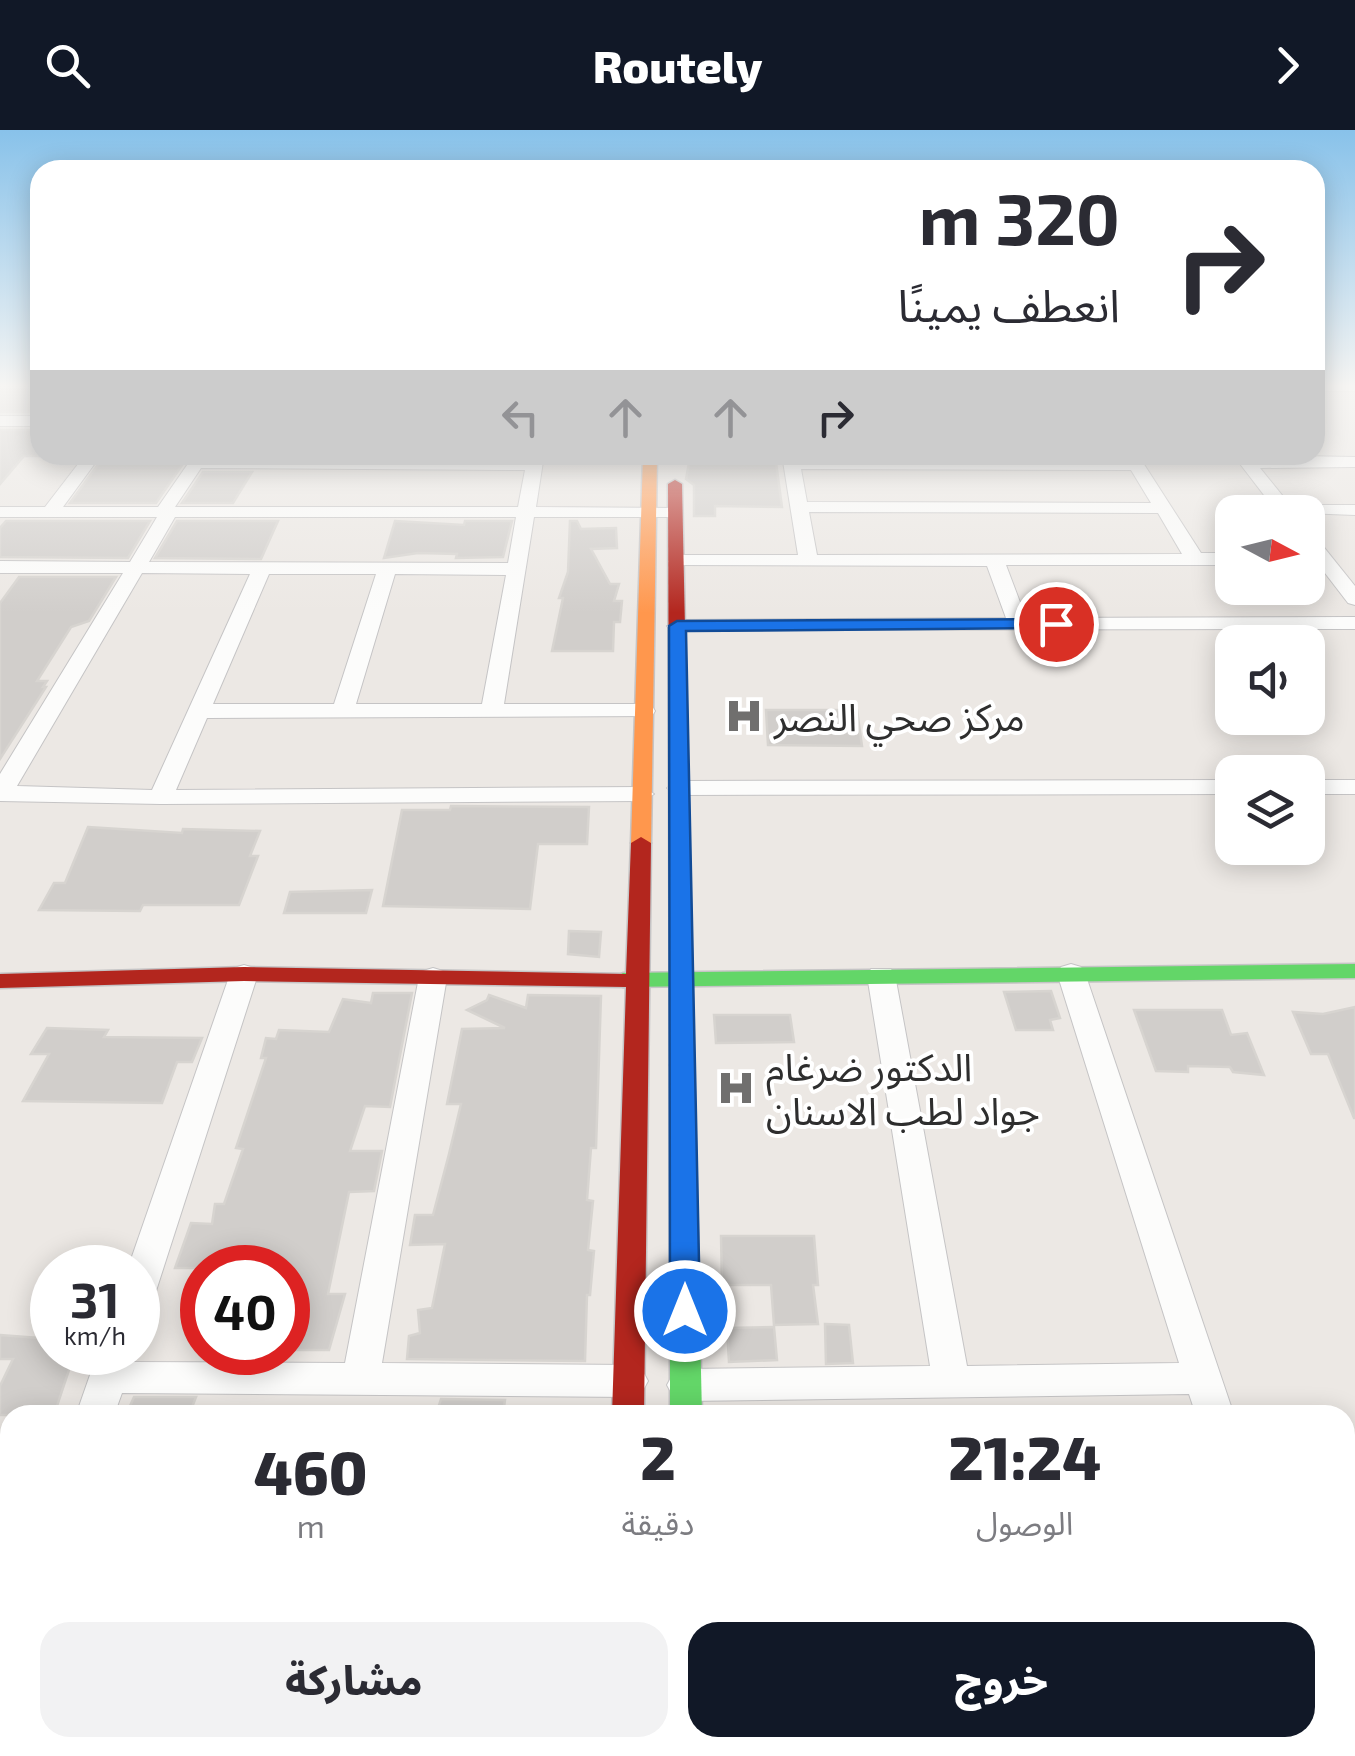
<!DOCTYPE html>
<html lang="ar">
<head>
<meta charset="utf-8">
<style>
  :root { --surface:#fff; --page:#f2f2f3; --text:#2b2b33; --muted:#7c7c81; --accent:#111827 }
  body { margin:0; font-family:"Exo 2","Noto Sans Arabic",sans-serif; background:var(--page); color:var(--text); direction:rtl; height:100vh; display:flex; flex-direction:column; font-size:38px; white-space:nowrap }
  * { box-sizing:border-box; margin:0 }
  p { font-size:32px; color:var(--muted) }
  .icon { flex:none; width:55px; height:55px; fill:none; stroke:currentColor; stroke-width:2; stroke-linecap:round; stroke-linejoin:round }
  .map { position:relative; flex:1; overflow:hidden; direction:ltr }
  .panel { position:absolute; left:0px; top:1275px; width:1355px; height:352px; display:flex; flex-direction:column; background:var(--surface); border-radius:30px 30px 0 0; box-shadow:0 5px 25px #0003; direction:rtl }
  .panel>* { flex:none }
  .hud { position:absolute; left:30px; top:30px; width:1295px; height:305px; border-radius:30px; box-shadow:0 5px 25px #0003; direction:rtl; background:#fff; color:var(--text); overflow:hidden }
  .needle { width:65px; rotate:97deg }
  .controls { position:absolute; left:1215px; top:365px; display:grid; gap:20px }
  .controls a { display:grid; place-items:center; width:110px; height:110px; border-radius:20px; background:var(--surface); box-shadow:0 5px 25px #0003; font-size:50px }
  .speed { position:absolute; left:30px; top:1115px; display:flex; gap:20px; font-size:50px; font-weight:700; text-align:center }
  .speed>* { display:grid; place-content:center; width:130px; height:130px; border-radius:50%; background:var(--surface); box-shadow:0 5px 25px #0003; line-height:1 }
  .speed small { font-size:25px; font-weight:400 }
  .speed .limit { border:15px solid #d22; background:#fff; color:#111 }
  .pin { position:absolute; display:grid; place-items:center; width:85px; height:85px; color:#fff; margin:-42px; border:5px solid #fff; border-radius:50%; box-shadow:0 2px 10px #0007 }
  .me { position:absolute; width:110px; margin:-55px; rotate:0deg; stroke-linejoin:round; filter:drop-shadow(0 0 8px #0008) }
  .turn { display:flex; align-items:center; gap:35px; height:210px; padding:0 40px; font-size:45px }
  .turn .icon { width:130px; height:130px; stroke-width:2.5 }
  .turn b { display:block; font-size:70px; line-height:85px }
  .lanes { display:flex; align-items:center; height:95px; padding:0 40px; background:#0003; justify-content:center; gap:50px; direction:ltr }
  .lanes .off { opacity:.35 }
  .eta { display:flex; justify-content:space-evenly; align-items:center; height:170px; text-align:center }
  .eta b { font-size:60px; font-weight:800; line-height:70px }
  .primary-button { display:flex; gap:20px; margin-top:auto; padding:20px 40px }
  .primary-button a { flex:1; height:115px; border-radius:30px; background:var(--accent); color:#fff; font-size:40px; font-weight:800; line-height:115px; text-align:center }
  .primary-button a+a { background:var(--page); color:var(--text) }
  header { display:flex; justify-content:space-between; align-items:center; height:130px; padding:0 40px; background:var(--accent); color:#fff; font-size:45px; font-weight:800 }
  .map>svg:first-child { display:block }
  .building { fill:#d1cecb; stroke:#d7d4d0; stroke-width:2.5 }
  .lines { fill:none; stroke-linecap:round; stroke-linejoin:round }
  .street-casing { stroke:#c5c4c5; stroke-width:2 }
  .fast-casing { stroke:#c5c4c5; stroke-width:3 }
  .slow-casing { stroke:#c5c4c5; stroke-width:3 }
  .jam-casing { stroke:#c5c4c5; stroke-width:3 }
  .street { fill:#fcfcfb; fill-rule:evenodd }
  .fast { fill:#63d668; fill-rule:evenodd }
  .slow { fill:#ff974d; fill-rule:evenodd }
  .jam { fill:#b3261e; fill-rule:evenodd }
  .route { fill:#1a73e8; stroke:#114b97; stroke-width:2.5 }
  .labels { text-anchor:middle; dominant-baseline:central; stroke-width:8; stroke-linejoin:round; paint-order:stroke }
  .poi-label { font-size:38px; fill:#2e2e2e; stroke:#fff; text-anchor:start }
</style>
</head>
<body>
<header><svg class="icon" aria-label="forward" viewBox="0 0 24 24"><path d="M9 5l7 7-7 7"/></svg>Routely<svg class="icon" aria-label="search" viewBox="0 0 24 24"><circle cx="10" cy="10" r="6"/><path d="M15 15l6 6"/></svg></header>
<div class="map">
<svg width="1355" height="1626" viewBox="0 0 1355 1626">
  <rect width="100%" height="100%" fill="#ece8e4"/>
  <g class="building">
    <path d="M0,255h34l-7,7 13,1v19h-40z"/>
    <path d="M0,300h40v26h-16l-24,28z"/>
    <path d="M105,325h84l-33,48h-86z"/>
    <path d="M750,325h25l7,52 -67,-1v10h-21v-31l-8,-6 3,-16h61z"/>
    <path d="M203,342h49l-19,31h-51z"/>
    <path d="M6,391h144l-22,37 -128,-1v-29z"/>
    <path d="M177,391h101l-17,38 -106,-1z"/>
    <path d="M395,391l69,4 1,-4h47l-9,36 -47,1 1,-4 -39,-1 -34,5z"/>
    <path d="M570,391h7l4,8 35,-1 1,20 -26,1 19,35h9l-5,17h8l-2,21h-6l-1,29h-61l11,-53h-4l9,-26z"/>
    <path d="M19,447h97l-27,44 -18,6 -34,54h10l-4,6h3l-46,72v-156z"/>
    <path d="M766,580h91l5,36 -94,-1z"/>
    <path d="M451,676l138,1 -2,37h-49l-8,65 -147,-3 19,-96h48z"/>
    <path d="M88,697l94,6 1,-4 77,2 -10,25h8l-19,49h-96l-3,6 -101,-1 15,-27h11z"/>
    <path d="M372,760l-6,23h-82l6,-21z"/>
    <path d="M569,801l32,1 -2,25 -31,-3z"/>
    <path d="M1051,861l9,27 -10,2 3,10h-37l-12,-38z"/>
    <path d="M373,863h39l-22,114 -25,-1 -15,45h32l-8,40 -25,1 -21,102h17l-16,56h-41v-82h-113l16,-45 21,1 3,-20h9l19,-55 -7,-1 30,-90h-5l5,-20 10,1 3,-9 50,2 14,-33 28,4z"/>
    <path d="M489,865l37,13 2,-13 73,1 -5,152h-5l-4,52 6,1 -5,49 6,1 -4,44h-3l-2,66 -178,-2 2,-23 11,-3 -2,-23 14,-2 13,-64 -35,1 5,-30h18l16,-61 12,-50h-14l15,-75 43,-1 -38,-18 20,-10z"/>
    <path d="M1355,877v111h-1l-26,-64h-17l-18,-42 30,2z"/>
    <path d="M1134,880h88l9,25 16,-2 17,42 -31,-3 -3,-5 -42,-1v6l-32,-1z"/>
    <path d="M714,885h76l4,27 -78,1z"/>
    <path d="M47,898l61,2 -4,7 98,1 -10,24h-15l-15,41 -139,-2 26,-47h-18z"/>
    <path d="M721,1106h93l4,49h-5l5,39 -44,1 -3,-40h-49z"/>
    <path d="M825,1194l24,1 4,38 -27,1z"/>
    <path d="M774,1197l3,33 -48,2 -2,-34z"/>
    <path d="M0,1205l52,4v13h23l-21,63h-54v-29l13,-27h-13z"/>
    <path d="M134,1267h62l-7,18h-63z"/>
    <path d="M441,1269l64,1 -2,15h-67z"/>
  </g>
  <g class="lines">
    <g class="street-casing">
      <g id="street">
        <rect x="1315" y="255" width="40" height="6"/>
        <rect x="0" y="286" width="40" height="10"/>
        <path d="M85,325h16l-38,52h95l36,-52 333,5 1,-5h16l-8,52 143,1 3,4 -9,5h-139l-30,187h140l8,2 3,5 -3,5 -445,2 -31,72 466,-3 12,7 -12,7 -481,3 -161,-3v-27l123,-201h-123v-12l130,1 27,-45h-157v-10h45zM201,338l324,2 -7,37h-343zM175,387h341l-8,46 -359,-1zM142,443l108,1 -98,216 -135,-4zM269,444h107l-42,130h-121zM395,444l111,1 -24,129h-126z"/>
        <path d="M782,325h16l1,4 326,1 -3,-5h16l63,98h31v12h-226l20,53 329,-1v12l-685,1 -3,-4 10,-6 329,-2 -19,-52 -317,-1 -2,-4 9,-6h121zM801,339l330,1 20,33 -344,-1zM809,382l349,1 24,41 -365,1z"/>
        <path d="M1250,325l105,2v10l-95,1 30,37h65v10l-78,-3 -43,-56z"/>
        <path d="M1308,403l6,2 41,51v19l-7,-2 -40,-52z"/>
        <path d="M1232,650v14l-553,1 -12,-7 12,-7z"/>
        <rect x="1308" y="650" width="47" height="14"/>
        <path d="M1071,834l10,3 4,6 149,442h-38l-7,-21 -503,7 -13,-5 -6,-11 6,-11 13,-5 244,-3 -63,-391 4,-6h20l4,6 72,391 212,-3 -122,-390 4,-6z"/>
        <path d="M244,835l10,3 4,6 -102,317 -5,10 -13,4v-37h-10l102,-294 4,-6z"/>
        <path d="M433,838l10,3 4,6 -65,386 247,2 13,5 6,11 -6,11 -13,5 -507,-4 -8,22h-38l22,-63h37l-3,10 213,1 74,-386 4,-6z"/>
        <path d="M10,1518v74l-10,4v-74z"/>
        <path d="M1345,1616l4,10h-46l-3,-8z"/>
        <path d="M272,1618h46l-1,8h-46z"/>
        <path d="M998,1618h46l2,8h-46z"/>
      </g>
    </g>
    <g class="fast-casing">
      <g id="fast">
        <path d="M1355,834v14l-732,9 -12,-7 12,-7z"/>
        <path d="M682,927l9,2 3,6 8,350h-32v-350l3,-6z"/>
      </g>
    </g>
    <g class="slow-casing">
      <g id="slow">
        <path d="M643,325h14l-6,388 -10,6 -10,-6z"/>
        <path d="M602,1618h37l1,8h-38z"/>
        <path d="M670,1618h37l1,8h-38z"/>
      </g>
    </g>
    <g class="jam-casing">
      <g id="jam">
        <path d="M675,350l7,4 12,581 -3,6h-18l-3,-6 -2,-581z"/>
        <path d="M641,707l10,6 -7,572h-32l14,-428 -382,-6 -244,7v-14l244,-7 382,7 5,-131z"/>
      </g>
    </g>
    <use href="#street" class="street"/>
    <use href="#fast" class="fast"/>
    <use href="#slow" class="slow"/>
    <use href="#jam" class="jam"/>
  </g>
  <linearGradient id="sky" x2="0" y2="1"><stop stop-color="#88c2ea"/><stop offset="0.53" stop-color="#f6f5f3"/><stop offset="1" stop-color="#f6f5f3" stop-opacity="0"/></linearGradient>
  <rect width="1355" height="483" fill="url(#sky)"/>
  <path class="route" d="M1056,489l6,2v7l-376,3 14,680 -5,9 -10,3 -11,-3 -4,-9 -1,-685 8,-5z"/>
  <defs>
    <g id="hospital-bare" transform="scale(3)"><path d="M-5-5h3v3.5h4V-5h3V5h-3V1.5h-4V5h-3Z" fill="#706f6e" stroke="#fff" stroke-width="2.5" paint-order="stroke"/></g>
  </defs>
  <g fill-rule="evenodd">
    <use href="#hospital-bare" x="744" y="586"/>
    <use href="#hospital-bare" x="736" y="958"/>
  </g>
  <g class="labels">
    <g class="poi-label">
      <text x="774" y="586">مركز صحي النصر</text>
      <text x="766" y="936">الدكتور ضرغام<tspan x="766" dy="44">جواد لطب الاسنان</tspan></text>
    </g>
  </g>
</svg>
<div class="controls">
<a><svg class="needle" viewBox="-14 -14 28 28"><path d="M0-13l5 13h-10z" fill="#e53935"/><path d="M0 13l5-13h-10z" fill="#7c7c81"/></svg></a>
<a><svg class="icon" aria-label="sound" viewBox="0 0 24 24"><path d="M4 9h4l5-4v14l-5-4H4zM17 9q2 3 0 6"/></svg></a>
<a><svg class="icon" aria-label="layers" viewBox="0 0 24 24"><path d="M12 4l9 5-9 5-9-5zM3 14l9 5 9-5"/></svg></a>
</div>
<div class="speed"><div>31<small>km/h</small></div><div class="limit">40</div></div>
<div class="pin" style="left:1056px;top:494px;background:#d93025"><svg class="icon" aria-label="arrive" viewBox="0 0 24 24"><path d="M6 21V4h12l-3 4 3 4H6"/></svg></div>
<svg class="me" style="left:685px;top:1181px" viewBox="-20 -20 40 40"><circle r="17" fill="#1a73e8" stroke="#fff" stroke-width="3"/><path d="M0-11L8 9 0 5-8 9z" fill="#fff"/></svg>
<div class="hud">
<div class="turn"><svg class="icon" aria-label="right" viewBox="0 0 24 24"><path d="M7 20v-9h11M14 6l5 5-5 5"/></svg><div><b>320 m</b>انعطف يمينًا</div></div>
<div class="lanes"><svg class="icon off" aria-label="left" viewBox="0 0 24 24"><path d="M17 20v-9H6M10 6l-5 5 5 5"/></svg><svg class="icon off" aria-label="ahead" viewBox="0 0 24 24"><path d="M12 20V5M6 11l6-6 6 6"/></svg><svg class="icon off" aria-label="ahead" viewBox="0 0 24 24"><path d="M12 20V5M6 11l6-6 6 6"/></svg><svg class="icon" aria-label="right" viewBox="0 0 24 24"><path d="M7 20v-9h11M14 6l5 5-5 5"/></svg></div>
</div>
<section class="panel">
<div class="eta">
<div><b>21:24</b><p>الوصول</p></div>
<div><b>2</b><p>دقيقة</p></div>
<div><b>460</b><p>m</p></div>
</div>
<div class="primary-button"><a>خروج</a><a>مشاركة</a></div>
</section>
</div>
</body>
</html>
